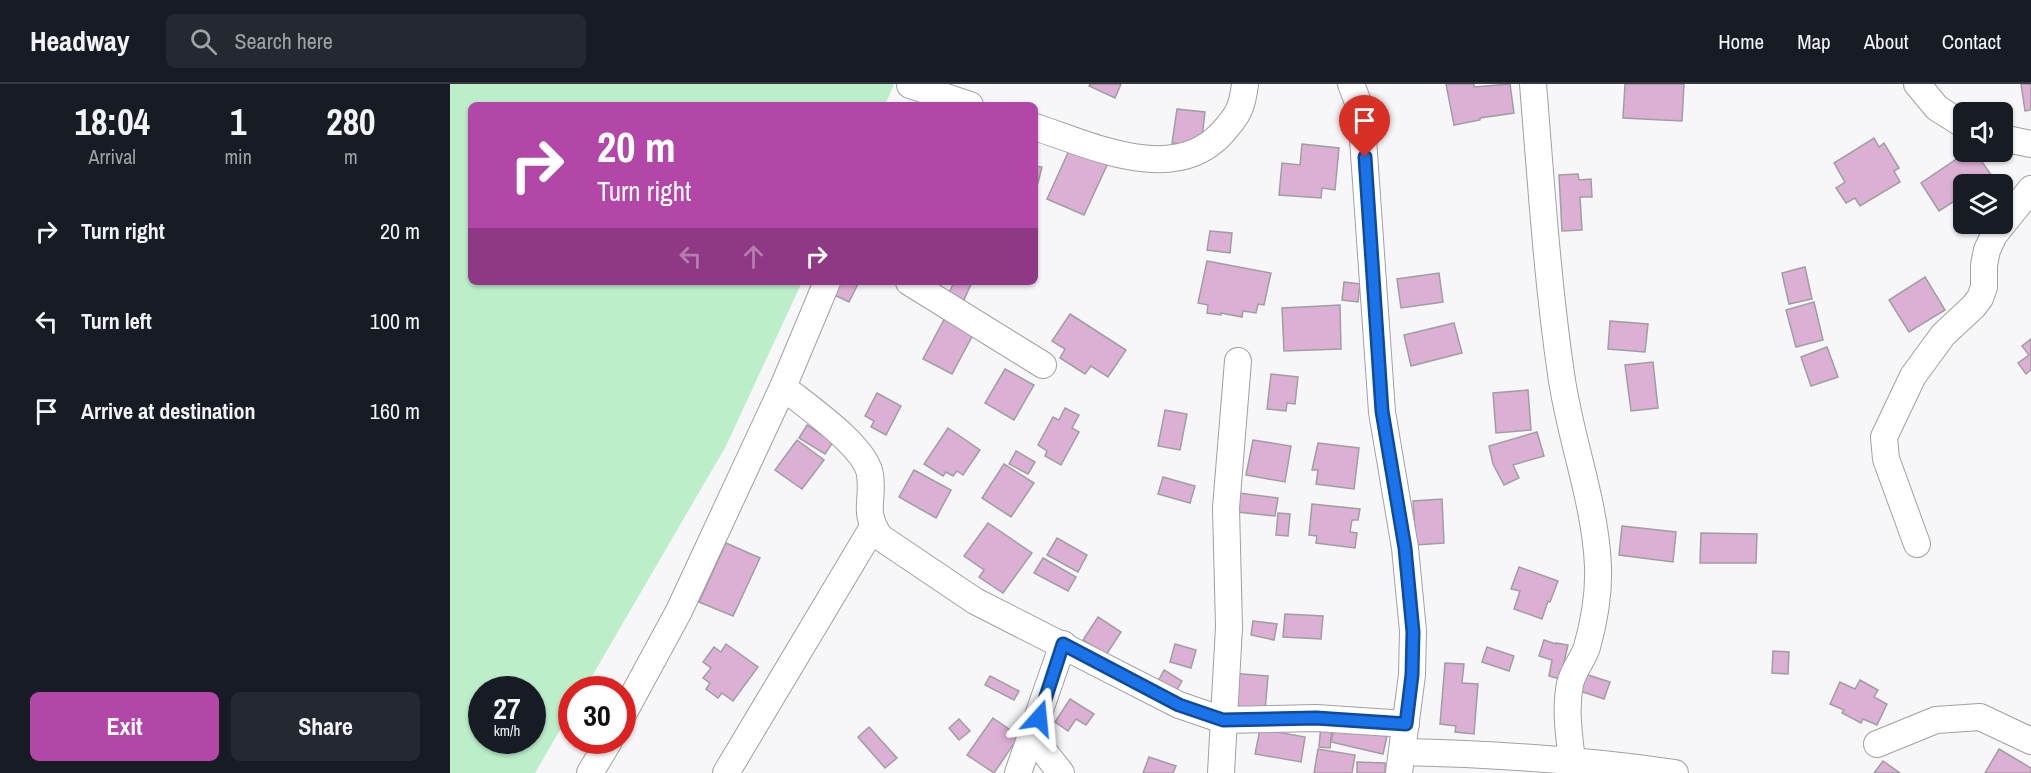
<!DOCTYPE html>
<html lang="en">
<head>
<meta charset="utf-8">
<style>
  :root { --surface:#171b24; --page:#242831; --text:#f1f3f6; --muted:#9ea1a6; --line:#363941; --accent:#b347a7 }
  body { margin:0; font-family:"Archivo Narrow",sans-serif; background:var(--page); color:var(--text); height:100vh; display:flex; flex-direction:column; font-size:22px; white-space:nowrap }
  * { box-sizing:border-box; margin:0 }
  p { font-size:20px; color:var(--muted) }
  .icon { flex:none; width:33px; height:33px; fill:none; stroke:currentColor; stroke-width:2; stroke-linecap:round; stroke-linejoin:round }
  .map { position:relative; flex:1; overflow:hidden }
  .sheet { display:flex; flex-direction:column; background:var(--surface); width:450px }
  .sheet>* { flex:none }
  .guide { position:absolute; left:18px; top:18px; width:570px; height:183px; border-radius:9px; box-shadow:0 2px 4px #0004; background:#b347a7; color:#fff; overflow:hidden }
  .tools { position:absolute; left:1503px; top:18px; display:grid; gap:12px }
  .tools a { display:grid; place-items:center; width:60px; height:60px; border-radius:9px; background:var(--surface); box-shadow:0 2px 4px #0004; font-size:30px }
  .speed { position:absolute; left:18px; top:592px; display:flex; gap:12px; font-size:30px; font-weight:700; text-align:center }
  .speed>* { display:grid; place-content:center; width:78px; height:78px; border-radius:50%; background:var(--surface); box-shadow:0 2px 4px #0004; line-height:1 }
  .speed small { font-size:15px; font-weight:400 }
  .speed .limit { border:9px solid #d22; background:#fff; color:#111 }
  .pin { position:absolute; display:grid; place-items:center; width:51px; height:51px; color:#fff; margin:-62px -26px; border-radius:50% 50% 50% 0; rotate:-45deg; box-shadow:0 0 6px #0007 }
  .pin .icon { rotate:45deg }
  .me { position:absolute; width:66px; margin:-33px; rotate:18deg; stroke-linejoin:round; filter:drop-shadow(0 0 4px #0008) }
  .turn { display:flex; align-items:center; gap:21px; height:126px; padding:0 30px; font-size:27px }
  .turn .icon { width:78px; height:78px; stroke-width:2.5 }
  .turn b { display:block; font-size:42px; line-height:51px }
  .lanes { display:flex; align-items:center; height:57px; padding:0 30px; background:#0003; justify-content:center; gap:30px; direction:ltr }
  .lanes .off { opacity:.35 }
  .eta { display:flex; justify-content:space-evenly; align-items:center; height:102px; text-align:center }
  .eta b { font-size:36px; font-weight:800; line-height:42px }
  .cta { display:flex; gap:12px; margin-top:auto; padding:12px 30px }
  .cta a { flex:1; height:69px; border-radius:9px; background:var(--accent); color:#fff; font-size:24px; font-weight:800; line-height:69px; text-align:center }
  .cta a+a { background:var(--page); color:var(--text) }
  ul { padding:0; list-style:none }
  li { display:flex; align-items:center; gap:18px; height:90px; padding:0 30px }
  li div { flex:1 }
  li b { display:block; font-size:22px }
  li em { font-style:normal }
  header { display:flex; align-items:center; gap:36px; box-sizing:border-box; height:84px; padding:0 30px; background:var(--surface); border-bottom:2px solid var(--line) }
  header strong { font-size:28px }
  nav { display:flex; gap:33px; margin-inline-start:auto; font-size:21px }
  .search { width:420px; height:54px; background:var(--page); display:flex; align-items:center; gap:15px; box-sizing:border-box; padding:0 21px; border-radius:9px; color:var(--muted); font-size:22px }
  main { display:flex; flex:1; min-height:0 }
  .map>svg:first-child { display:block }
  .green { fill:#bceeca; fill-rule:evenodd }
  .building { fill:#dcafd5; stroke:#a09ea0; stroke-width:1.5 }
  .lines { fill:none; stroke-linecap:round; stroke-linejoin:round }
  .street-casing { stroke:#a1a1a3; stroke-width:28 }
  .street { stroke:#fff; stroke-width:26 }
  .route-casing { stroke:#114b97; stroke-width:15 }
  .route { stroke:#1a73e8; stroke-width:10 }
</style>
</head>
<body>
<header>
<strong>Headway</strong>
<div class="search"><svg class="icon" aria-label="search" viewBox="0 0 24 24"><circle cx="10" cy="10" r="6"/><path d="M15 15l6 6"/></svg>Search here</div>
<nav><a>Home</a><a>Map</a><a>About</a><a>Contact</a></nav>
</header>
<main>
<section class="sheet">
<div class="eta">
<div><b>18:04</b><p>Arrival</p></div>
<div><b>1</b><p>min</p></div>
<div><b>280</b><p>m</p></div>
</div>
<ul>
<li><svg class="icon" aria-label="right" viewBox="0 0 24 24"><path d="M7 20v-9h11M14 6l5 5-5 5"/></svg><div><b>Turn right</b></div><em>20 m</em></li>
<li><svg class="icon" aria-label="left" viewBox="0 0 24 24"><path d="M17 20v-9H6M10 6l-5 5 5 5"/></svg><div><b>Turn left</b></div><em>100 m</em></li>
<li><svg class="icon" aria-label="arrive" viewBox="0 0 24 24"><path d="M6 21V4h12l-3 4 3 4H6"/></svg><div><b>Arrive at destination</b></div><em>160 m</em></li>
</ul>
<div class="cta"><a>Exit</a><a>Share</a></div>
</section>
<div class="map">
<svg width="1581" height="689" viewBox="0 0 1581 689">
  <rect width="100%" height="100%" fill="#f7f7f9"/>
  <path class="green" d="M0,0h444l-9,21h-414v177h331l-76,164 -142,244h-12l-1,21 -36,62h-85zM32,606h50v51h-50z"/>
  <g class="building">
    <path d="M640,0h31l-6,14 -26,-12z"/>
    <path d="M996,0h28v3l36,-3 4,29 -34,5v2l-26,5z"/>
    <path d="M1175,0h59l-2,37 -59,-3z"/>
    <path d="M1571,0h10v26l-6,1z"/>
    <path d="M727,25l28,3 -4,34 -29,-3z"/>
    <path d="M1424,54l5,9 5,-4 15,25 -5,3 6,11 -40,24 -5,-8 -9,5 -10,-15 9,-6 -11,-19z"/>
    <path d="M852,60l37,4 -4,42 -13,-2 -1,10 -42,-3 3,-32 18,2z"/>
    <path d="M621,62l37,17 -24,52 -37,-16z"/>
    <path d="M1517,68h8l17,24 -13,8h-15v11l-25,16 -18,-28z"/>
    <path d="M585,82l7,1 -7,27z"/>
    <path d="M1128,90l1,6 12,-1 1,18h-12l2,33 -20,1 -3,-56z"/>
    <path d="M760,147l22,2 -2,20 -23,-3z"/>
    <path d="M757,177l64,12 -7,32 -6,-1 -2,9 -13,-2 -1,6 -21,-4v2l-14,-2 1,-8 -10,-2z"/>
    <path d="M1355,183l7,32 -23,5 -7,-31z"/>
    <path d="M989,189l4,29 -42,6 -4,-29z"/>
    <path d="M1475,193l20,33 -36,22 -20,-32z"/>
    <path d="M390,198h19l-10,20 -15,-7z"/>
    <path d="M504,198h18l-9,20 -15,-7z"/>
    <path d="M894,198l16,2 -2,18 -16,-2z"/>
    <path d="M1364,218l9,38 -27,7 -10,-37z"/>
    <path d="M890,221l1,44 -57,2 -2,-43z"/>
    <path d="M497,230l29,15 -24,45 -29,-15z"/>
    <path d="M620,230l56,36 -18,27 -17,-11 -6,8 -25,-16 5,-9 -13,-8z"/>
    <path d="M1160,237l38,3 -3,28 -37,-3z"/>
    <path d="M1004,239l8,30 -51,13 -7,-31z"/>
    <path d="M1581,255v31l-5,4 -8,-11 11,-8 -7,-9z"/>
    <path d="M1377,263l11,30 -27,9 -10,-29z"/>
    <path d="M1203,278l5,46 -27,3 -6,-46z"/>
    <path d="M555,285l29,16 -20,35 -29,-17z"/>
    <path d="M821,290l27,3 -3,27 -8,-1 -1,8 -19,-2z"/>
    <path d="M1078,306l3,40 -35,3 -3,-40z"/>
    <path d="M427,309l24,13 -15,29 -15,-8 3,-6 -9,-5z"/>
    <path d="M615,324l14,7 -7,13 7,4 -18,33 -16,-9 2,-5 -9,-6 15,-28 6,3z"/>
    <path d="M715,326l22,4 -7,36 -22,-4z"/>
    <path d="M357,341l26,17 -8,12 -26,-16z"/>
    <path d="M498,344l32,22 -17,25 -6,-4 -4,5 -7,-4 -3,4 -19,-12z"/>
    <path d="M1087,348l7,24 -31,9 6,13 -15,7 -11,-21 -4,-18z"/>
    <path d="M347,356l27,20 -22,29 -27,-19z"/>
    <path d="M803,356l38,6 -6,36 -39,-7z"/>
    <path d="M868,359l41,5 -5,41 -38,-5 2,-14h-6z"/>
    <path d="M566,367l19,11 -7,12 -19,-10z"/>
    <path d="M554,380l30,19 -23,34 -29,-19z"/>
    <path d="M464,386l37,20 -15,28 -37,-21z"/>
    <path d="M713,393l32,9 -5,17 -32,-9z"/>
    <path d="M789,409l39,5 -3,18 -38,-4z"/>
    <path d="M992,415l2,44 -28,2 -3,-44z"/>
    <path d="M862,420l48,5 -2,11h-6l-2,12 7,1 -2,15 -39,-5 1,-7 -8,-1z"/>
    <path d="M828,429l12,1 -2,22 -12,-1z"/>
    <path d="M538,439l44,30 -29,40 -24,-16 5,-7 -20,-14z"/>
    <path d="M1172,442l54,6 -3,30 -54,-7z"/>
    <path d="M1251,449l56,1 -1,29h-56z"/>
    <path d="M607,454l30,17 -9,17 -31,-17z"/>
    <path d="M276,459l34,15 -27,58 -34,-14z"/>
    <path d="M593,474l33,19 -8,14 -34,-18z"/>
    <path d="M1069,483l39,14 -8,21 -2,-1 -6,18 -28,-10 6,-18 -9,-2z"/>
    <path d="M835,530l38,2 -2,23 -38,-2z"/>
    <path d="M648,533l23,15 -15,23 -23,-15z"/>
    <path d="M803,537l24,3 -3,16 -23,-5z"/>
    <path d="M1094,556l12,4v-1l12,2 -8,34 -11,-3 3,-16 -13,-4z"/>
    <path d="M276,560l32,23 -25,34 -11,-8 -4,5 -12,-9 4,-6 -7,-5 8,-10 -8,-6 11,-15 7,5z"/>
    <path d="M725,560l21,6 -5,18 -21,-6z"/>
    <path d="M1037,563l27,9 -5,15 -27,-9z"/>
    <path d="M1323,567l16,1 -1,22 -16,-1z"/>
    <path d="M995,579l19,1 -2,19 16,1 -4,50 -19,-2 1,-6 -16,-2z"/>
    <path d="M714,586l18,11 -8,14 -18,-10z"/>
    <path d="M780,589l38,3 -3,35 -38,-3z"/>
    <path d="M1135,590l25,8 -6,17 -24,-8z"/>
    <path d="M540,592l29,15 -5,9 -29,-15z"/>
    <path d="M1410,596l18,10 -4,7 13,7 -10,21 -14,-6 -2,4 -19,-10 2,-3 -14,-6 10,-22 15,7z"/>
    <path d="M620,615l24,15 -8,11 -10,-6 -8,12 -13,-9z"/>
    <path d="M543,634l26,18 -25,37 -27,-18z"/>
    <path d="M509,635l11,12 -11,9 -10,-12z"/>
    <path d="M885,640l52,12 -4,18 -52,-12z"/>
    <path d="M871,641l11,1 -2,22 -11,-1z"/>
    <path d="M419,643l28,31 -12,10 -27,-31z"/>
    <path d="M810,645l45,8 -4,25 -46,-8z"/>
    <path d="M868,665l37,6 -3,18h-38z"/>
    <path d="M1549,665l32,19v5h-46z"/>
    <path d="M699,673l27,9 -3,7h-30z"/>
    <path d="M1433,677l17,12h-26z"/>
    <path d="M907,678l28,1v10h-28z"/>
  </g>
  <g class="lines">
    <g class="street-casing">
      <g id="street">
        <path d="M901,0l10,26 21,302 23,136 8,83 -1,44 -13,98"/>
        <path d="M1083,0c8,97 14,194 28,290 9,65 34,126 37,192 1,26 -4,56 -11,81 -4,13 -14,23 -17,37 -5,25 -1,51 2,77"/>
        <path d="M1467,0l20,24 27,17"/>
        <path d="M460,1l60,20"/>
        <path d="M585,43c56,18 139,59 187,6 16,-18 20,-24 23,-49"/>
        <path d="M1552,54l29,6"/>
        <path d="M459,198l134,83"/>
        <path d="M333,303c22,18 84,60 87,88 4,26 -8,36 10,62l95,64 204,104 44,15 93,-2 90,6"/>
        <path d="M1467,460l-31,-85 -2,-22 29,-61 30,-41 31,-29 6,-8 4,-11v-22l3,-15 7,-15 37,-46"/>
        <path d="M172,632l57,-105 104,-224 44,-105"/>
        <path d="M582,652l29,37"/>
        <path d="M1427,660l59,-24 44,-3 51,24"/>
        <path d="M952,668c91,2 183,8 273,21"/>
        <path d="M140,689l19,-32"/>
        <path d="M276,689l147,-246"/>
        <path d="M568,689l45,-129"/>
        <path d="M771,689l8,-146 -3,-119 12,-147"/>
      </g>
    </g>
    <use href="#street" class="street"/>
  </g>
  <g class="lines">
    <g class="route-casing">
      <path id="route" d="M589,634l24,-74 116,61 44,15 93,-2 90,6 6,-49 1,-43 -8,-84 -23,-137 -17,-254"/>
    </g>
    <use href="#route" class="route"/>
  </g>
</svg>
<div class="tools">
<a><svg class="icon" aria-label="sound" viewBox="0 0 24 24"><path d="M4 9h4l5-4v14l-5-4H4zM17 9q2 3 0 6"/></svg></a>
<a><svg class="icon" aria-label="layers" viewBox="0 0 24 24"><path d="M12 4l9 5-9 5-9-5zM3 14l9 5 9-5"/></svg></a>
</div>
<div class="speed"><div>27<small>km/h</small></div><div class="limit">30</div></div>
<div class="pin" style="left:915px;top:73px;background:#d93025"><svg class="icon" aria-label="arrive" viewBox="0 0 24 24"><path d="M6 21V4h12l-3 4 3 4H6"/></svg></div>
<svg class="me" style="left:589px;top:634px" viewBox="-20 -20 40 40"><path d="M0-17L14 15 0 8-14 15z" fill="#1a73e8" stroke="#fff" stroke-width="4"/></svg>
<div class="guide">
<div class="turn"><svg class="icon" aria-label="right" viewBox="0 0 24 24"><path d="M7 20v-9h11M14 6l5 5-5 5"/></svg><div><b>20 m</b>Turn right</div></div>
<div class="lanes"><svg class="icon off" aria-label="left" viewBox="0 0 24 24"><path d="M17 20v-9H6M10 6l-5 5 5 5"/></svg><svg class="icon off" aria-label="ahead" viewBox="0 0 24 24"><path d="M12 20V5M6 11l6-6 6 6"/></svg><svg class="icon" aria-label="right" viewBox="0 0 24 24"><path d="M7 20v-9h11M14 6l5 5-5 5"/></svg></div>
</div>
</div>
</main>
</body>
</html>
